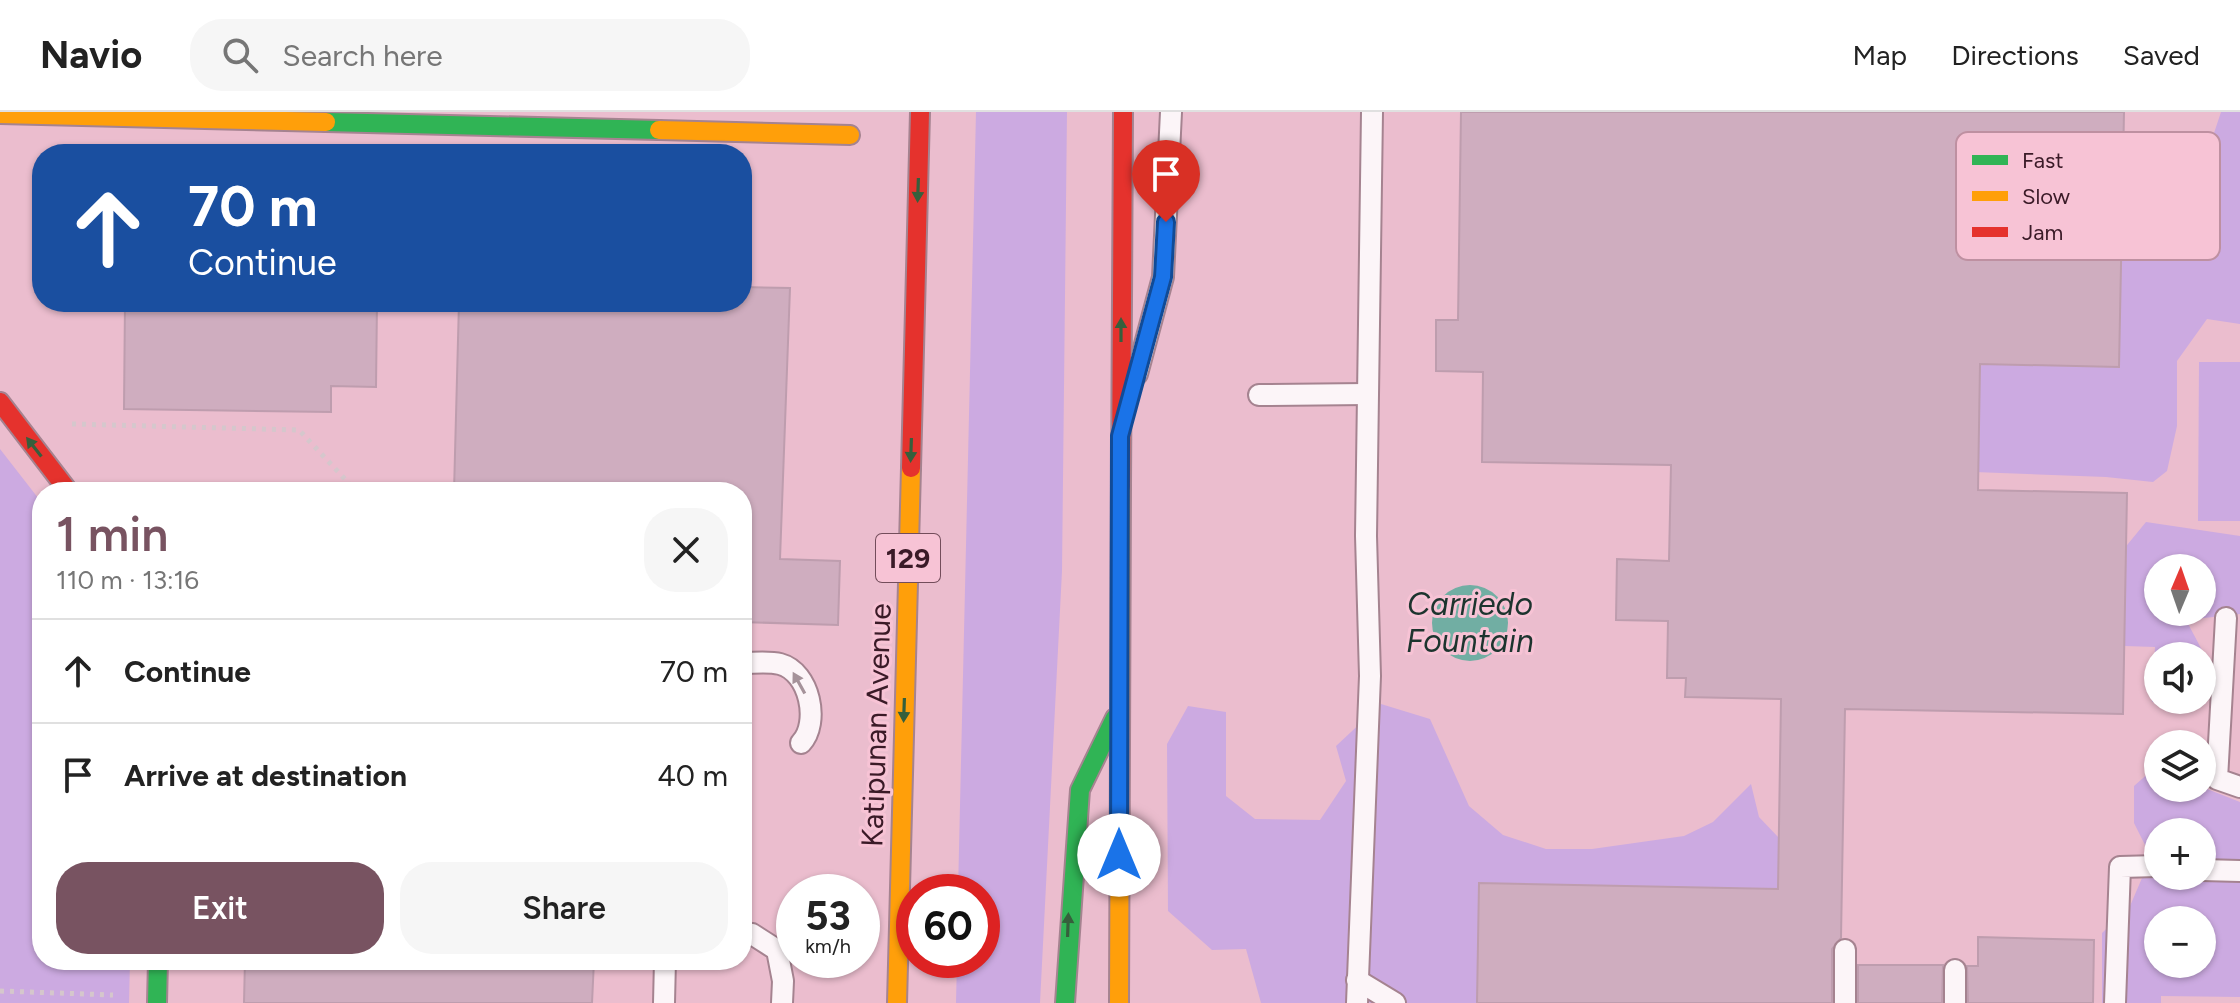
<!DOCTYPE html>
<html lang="en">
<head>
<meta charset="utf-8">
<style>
  :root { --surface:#fff; --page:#f6f6f6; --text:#222; --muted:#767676; --line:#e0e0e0; --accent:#785361 }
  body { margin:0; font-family:Figtree,sans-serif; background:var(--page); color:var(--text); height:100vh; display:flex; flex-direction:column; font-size:30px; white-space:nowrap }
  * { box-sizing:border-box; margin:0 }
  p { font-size:26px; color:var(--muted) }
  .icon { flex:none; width:44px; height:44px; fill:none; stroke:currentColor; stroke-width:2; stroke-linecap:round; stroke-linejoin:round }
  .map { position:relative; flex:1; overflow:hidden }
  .panel { position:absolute; left:32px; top:370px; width:720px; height:488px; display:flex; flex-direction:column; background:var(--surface); border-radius:32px; box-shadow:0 2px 6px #0004 }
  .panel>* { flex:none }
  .hud { position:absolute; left:32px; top:32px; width:720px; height:168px; border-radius:32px; box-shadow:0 2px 6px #0004; background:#1a4fa0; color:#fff; overflow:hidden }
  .needle { width:52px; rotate:2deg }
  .controls { position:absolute; left:2144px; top:442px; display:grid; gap:16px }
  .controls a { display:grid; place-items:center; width:72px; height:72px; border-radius:50%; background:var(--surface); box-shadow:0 2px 6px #0004; font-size:40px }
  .speed { position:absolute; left:776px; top:762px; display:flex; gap:16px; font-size:40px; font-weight:700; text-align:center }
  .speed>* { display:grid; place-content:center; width:104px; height:104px; border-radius:50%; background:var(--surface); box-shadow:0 2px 6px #0004; line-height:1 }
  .speed small { font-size:20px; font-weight:400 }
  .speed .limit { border:12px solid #d22; background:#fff; color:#111 }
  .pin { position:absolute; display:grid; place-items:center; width:68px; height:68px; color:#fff; margin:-82px -34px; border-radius:50% 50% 50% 0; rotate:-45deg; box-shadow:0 0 8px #0007 }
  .pin .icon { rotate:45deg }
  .me { position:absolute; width:88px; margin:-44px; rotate:0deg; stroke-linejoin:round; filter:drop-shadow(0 0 6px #0008) }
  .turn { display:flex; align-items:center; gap:28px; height:168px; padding:0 24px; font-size:36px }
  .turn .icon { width:104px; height:104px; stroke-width:2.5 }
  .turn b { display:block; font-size:56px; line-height:68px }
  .round { display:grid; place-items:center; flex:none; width:84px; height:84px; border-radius:32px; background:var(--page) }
  .summary { display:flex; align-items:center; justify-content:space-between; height:136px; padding:0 24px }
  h1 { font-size:48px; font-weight:600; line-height:60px; color:var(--accent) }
  .action { display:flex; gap:16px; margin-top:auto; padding:16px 24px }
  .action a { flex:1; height:92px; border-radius:32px; background:var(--accent); color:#fff; font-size:32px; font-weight:600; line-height:92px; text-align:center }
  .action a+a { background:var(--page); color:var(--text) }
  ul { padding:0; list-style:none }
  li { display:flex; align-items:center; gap:24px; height:104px; padding:0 24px; border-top:2px solid var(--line) }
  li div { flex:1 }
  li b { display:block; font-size:30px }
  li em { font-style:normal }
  header { display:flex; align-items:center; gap:48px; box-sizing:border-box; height:112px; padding:0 40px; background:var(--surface); border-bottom:2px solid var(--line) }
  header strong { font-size:38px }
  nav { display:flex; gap:44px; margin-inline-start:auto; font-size:28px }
  .search { width:560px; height:72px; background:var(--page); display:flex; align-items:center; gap:20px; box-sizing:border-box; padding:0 28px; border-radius:32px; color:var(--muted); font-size:30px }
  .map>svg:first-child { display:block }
  .green { fill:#ccaae1; fill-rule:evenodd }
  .water { fill:#71aea3 }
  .building { fill:#cfadbf; stroke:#be9dae; stroke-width:2 }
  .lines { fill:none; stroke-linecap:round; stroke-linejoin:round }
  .lane-casing { stroke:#a58390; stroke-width:24 }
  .fast-casing { stroke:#a58390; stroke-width:22 }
  .slow-casing { stroke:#a58390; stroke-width:22 }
  .jam-casing { stroke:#a58390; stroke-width:22 }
  .path { stroke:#d5c7cc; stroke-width:5; stroke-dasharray:4 6; stroke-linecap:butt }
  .lane { stroke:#fcf5f8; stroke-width:20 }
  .fast { stroke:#30b455; stroke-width:18 }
  .slow { stroke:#ff9f0a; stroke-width:18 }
  .jam { stroke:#e5322d; stroke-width:18 }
  .oneway { fill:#365f3c }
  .oneway2 { fill:#a5929a }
  .route-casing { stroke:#114b97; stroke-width:20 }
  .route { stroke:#1a73e8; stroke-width:14 }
  .labels { text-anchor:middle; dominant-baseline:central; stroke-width:6; stroke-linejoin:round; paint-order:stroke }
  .shield { fill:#f7c3d5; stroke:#734d5b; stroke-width:2 }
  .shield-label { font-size:28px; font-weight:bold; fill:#3a1a27 }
  .street-label { font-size:30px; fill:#3a1a27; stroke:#f7c3d5 }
  .water-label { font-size:32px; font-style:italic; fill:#1c342e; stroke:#f7c3d5 }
  .key { fill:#f7c3d5; stroke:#be90a1; stroke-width:2 }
  .key-label { font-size:22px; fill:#3a1a27 }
</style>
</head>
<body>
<header>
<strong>Navio</strong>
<div class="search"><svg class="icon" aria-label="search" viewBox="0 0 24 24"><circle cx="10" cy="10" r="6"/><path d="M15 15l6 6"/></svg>Search here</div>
<nav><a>Map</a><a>Directions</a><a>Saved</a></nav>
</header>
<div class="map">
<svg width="2240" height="891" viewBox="0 0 2240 891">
  <rect width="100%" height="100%" fill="#ebbdce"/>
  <g class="green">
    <path d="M976,0h91l-5,459 -22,432h-84l1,-43h25v-68h-24z"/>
    <path d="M2221,0h19v212l-33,-5 -30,42v65l-10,45 -14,11 -47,-5 -158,-6 1,-104 155,-8 8,-195 96,-13z"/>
    <path d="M2199,250h41v159h-42z"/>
    <path d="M0,337l42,54v457h88l-1,43h-129z"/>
    <path d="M2146,410l94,14v78l-54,6 16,30 -3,6h-41v44h4l-10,2 3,-55 -30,-1 -2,-96zM2158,456h44v44h-44z"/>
    <path d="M1381,592l49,15 39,87 34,29 43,14h46l92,-13 29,-14 38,-38 8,33 20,21 -1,51 -298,-5 -3,119h-216l-15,-54 -34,1 -44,-39 -1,-167 21,-38 38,6v84l29,23 65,1 26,-39 -10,-35z"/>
    <path d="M2151,659l7,2v15l44,-1 38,15v195l-79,-1v7h-59v-70l28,-27 21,-49 -17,-34v-37zM2158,720h44v44h-44zM2158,808h44v44h-44z"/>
  </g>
  <circle class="water" cx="1470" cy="511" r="38"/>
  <g class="building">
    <path d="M1461,0h663l-5,255 -139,-3 -2,126 149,3 -4,221 -278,-5 -4,229 -9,11v54h-355l2,-120 299,6 3,-190 -96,-2 1,-19h-19l1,-57 -52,-1 1,-61 52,2 2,-96 -189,-3 1,-90 -47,-1v-51h22z"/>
    <path d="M742,175l48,1 -10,271 60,2 -2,64 -96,-3v-130h-288l5,-190h283z"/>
    <path d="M125,190h252l-1,85 -45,-1v26l-207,-3z"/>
    <path d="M1978,825l116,3 -1,63h-125l-1,-37h11z"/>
    <path d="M245,848h349l-2,43h-348z"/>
    <path d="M1858,853h85l-1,38h-84z"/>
  </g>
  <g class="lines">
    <g class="lane-casing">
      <g id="lane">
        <path d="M1137,262l26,-97 8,-165"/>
        <path d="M1259,283l108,-1"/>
        <path d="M2226,506l-9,161 23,8"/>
        <path d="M742,551c12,0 27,-2 38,1 30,8 40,59 21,79"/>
        <path d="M2202,758l38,1"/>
        <path d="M742,821l10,1 25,16 6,31 -1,22"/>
        <path d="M1357,868l38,23"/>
        <path d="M664,891l1,-43"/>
        <path d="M1357,891l13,-327 -4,-140 6,-424"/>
        <path d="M1845,891v-53"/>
        <path d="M1955,891v-33"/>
        <path d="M2115,891l5,-136 38,-1"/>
      </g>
    </g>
    <g class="fast-casing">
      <g id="fast">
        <path d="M326,10l333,8"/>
        <path d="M157,891l1,-43"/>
        <path d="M1065,891l15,-213 35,-72"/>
      </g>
    </g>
    <g class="slow-casing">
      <g id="slow">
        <path d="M0,2l326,8"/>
        <path d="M659,18l191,5"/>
        <path d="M897,891l14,-535"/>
        <path d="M1119,891l2,-517"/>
      </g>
    </g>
    <g class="jam-casing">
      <g id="jam">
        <path d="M0,290l69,90"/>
        <path d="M911,356l9,-356"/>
        <path d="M1121,374l2,-374"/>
      </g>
    </g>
    <g class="path">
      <path d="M72,312l227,6 58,62"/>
      <path d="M0,879l113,4"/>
    </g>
    <use href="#lane" class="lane"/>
    <use href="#fast" class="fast"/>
    <use href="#slow" class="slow"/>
    <use href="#jam" class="jam"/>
  </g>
  <defs><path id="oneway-solid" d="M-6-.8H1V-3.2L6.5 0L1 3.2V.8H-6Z" transform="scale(2)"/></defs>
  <g class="oneway">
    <use href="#oneway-solid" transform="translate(918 78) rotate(92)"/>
    <use href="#oneway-solid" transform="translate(1121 218) rotate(-90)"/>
    <use href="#oneway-solid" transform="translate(34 335) rotate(-128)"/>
    <use href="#oneway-solid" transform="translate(911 338) rotate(92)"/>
    <use href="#oneway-solid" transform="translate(904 598) rotate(92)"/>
    <use href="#oneway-solid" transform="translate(1068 813) rotate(-88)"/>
  </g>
  <use class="oneway2" href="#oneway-solid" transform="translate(799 571) rotate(-119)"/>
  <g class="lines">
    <g class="route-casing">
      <path id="route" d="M1119,743l1,-419 43,-159 3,-55"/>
    </g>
    <use href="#route" class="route"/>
  </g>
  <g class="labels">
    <rect class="shield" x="876" y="422" width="64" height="48" rx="6"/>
    <g class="shield-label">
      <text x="908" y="446">129</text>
    </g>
    <g class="street-label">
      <text transform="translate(876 613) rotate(-88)">Katipunan Avenue</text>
    </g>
    <g class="water-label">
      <text x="1470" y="492">Carriedo<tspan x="1470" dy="37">Fountain</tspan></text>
    </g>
  </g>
  <rect x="1956" y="20" width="264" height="128" rx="12" class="key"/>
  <rect x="1972" y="43" width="36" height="10" fill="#30b455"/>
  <rect x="1972" y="79" width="36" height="10" fill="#ff9f0a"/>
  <rect x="1972" y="115" width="36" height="10" fill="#e5322d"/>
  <g class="key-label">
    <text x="2022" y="56">Fast</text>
    <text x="2022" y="92">Slow</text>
    <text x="2022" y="128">Jam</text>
  </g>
</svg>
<div class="controls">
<a><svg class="needle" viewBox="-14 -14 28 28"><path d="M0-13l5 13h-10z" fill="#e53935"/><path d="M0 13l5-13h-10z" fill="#767676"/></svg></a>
<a><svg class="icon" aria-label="sound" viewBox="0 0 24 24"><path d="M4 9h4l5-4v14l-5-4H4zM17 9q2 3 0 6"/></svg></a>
<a><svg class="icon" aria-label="layers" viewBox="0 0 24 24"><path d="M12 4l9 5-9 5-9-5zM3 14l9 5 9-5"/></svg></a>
<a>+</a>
<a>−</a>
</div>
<div class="speed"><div>53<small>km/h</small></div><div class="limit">60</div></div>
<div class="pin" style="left:1166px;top:110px;background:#d93025"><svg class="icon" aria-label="arrive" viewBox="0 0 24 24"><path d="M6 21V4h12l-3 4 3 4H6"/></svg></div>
<svg class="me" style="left:1119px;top:743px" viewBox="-20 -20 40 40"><circle r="19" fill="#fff"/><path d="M0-13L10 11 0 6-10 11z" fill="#1a73e8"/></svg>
<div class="hud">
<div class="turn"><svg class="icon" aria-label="ahead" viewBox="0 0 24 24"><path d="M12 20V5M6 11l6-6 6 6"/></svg><div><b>70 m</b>Continue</div></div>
</div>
<section class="panel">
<div class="summary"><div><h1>1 min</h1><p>110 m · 13:16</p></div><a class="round"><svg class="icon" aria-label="close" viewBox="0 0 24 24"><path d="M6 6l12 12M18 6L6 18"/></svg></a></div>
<ul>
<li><svg class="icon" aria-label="ahead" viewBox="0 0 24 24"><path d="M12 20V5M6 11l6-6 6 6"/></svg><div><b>Continue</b></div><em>70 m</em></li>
<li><svg class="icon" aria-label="arrive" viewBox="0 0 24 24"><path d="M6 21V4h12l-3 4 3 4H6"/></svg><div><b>Arrive at destination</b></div><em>40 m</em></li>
</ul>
<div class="action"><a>Exit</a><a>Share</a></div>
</section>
</div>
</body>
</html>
